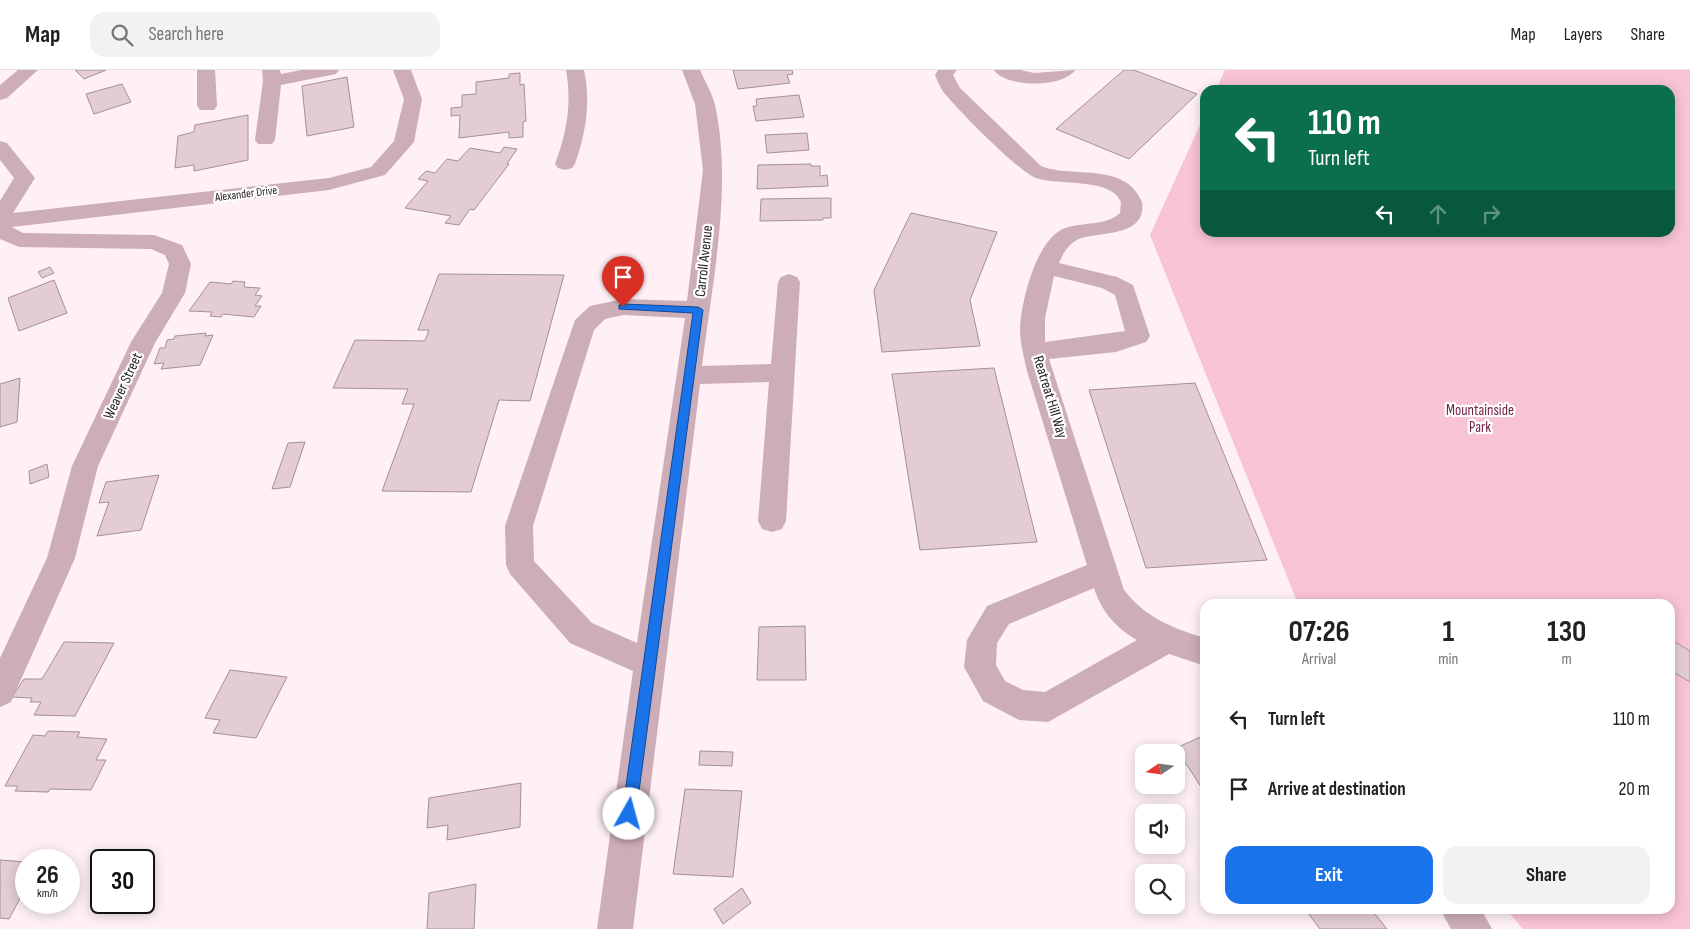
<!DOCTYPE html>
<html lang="en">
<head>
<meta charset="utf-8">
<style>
  :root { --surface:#fff; --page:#f2f2f2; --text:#222; --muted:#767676; --line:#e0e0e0; --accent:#1a73e8 }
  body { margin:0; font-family:"Sofia Sans Condensed",sans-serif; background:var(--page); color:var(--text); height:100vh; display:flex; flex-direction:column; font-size:19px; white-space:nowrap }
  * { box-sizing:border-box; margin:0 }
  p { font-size:16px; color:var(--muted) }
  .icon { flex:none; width:28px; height:28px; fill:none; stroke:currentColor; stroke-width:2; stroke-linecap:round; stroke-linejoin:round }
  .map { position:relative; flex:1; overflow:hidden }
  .panel { position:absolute; left:1200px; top:529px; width:475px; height:315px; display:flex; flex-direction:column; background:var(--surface); border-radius:15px; box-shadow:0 2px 12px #0003 }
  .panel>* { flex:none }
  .banner { position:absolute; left:1200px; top:15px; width:475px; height:152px; border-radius:15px; box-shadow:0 2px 12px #0003; background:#0b6e4f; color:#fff; overflow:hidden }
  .needle { width:32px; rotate:257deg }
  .controls { position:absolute; left:1135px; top:674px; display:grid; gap:10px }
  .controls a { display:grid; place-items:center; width:50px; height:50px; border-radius:10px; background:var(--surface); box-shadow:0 2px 12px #0003; font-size:25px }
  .speed { position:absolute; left:15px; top:779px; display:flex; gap:10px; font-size:25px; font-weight:700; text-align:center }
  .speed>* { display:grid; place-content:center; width:65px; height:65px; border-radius:50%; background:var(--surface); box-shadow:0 2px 12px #0003; line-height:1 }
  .speed small { font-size:12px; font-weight:400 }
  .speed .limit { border:2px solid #111; border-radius:8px; background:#fff; color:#111 }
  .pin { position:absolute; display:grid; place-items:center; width:42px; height:42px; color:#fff; margin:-51px -21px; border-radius:50% 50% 50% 0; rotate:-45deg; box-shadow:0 0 5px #0007 }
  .pin .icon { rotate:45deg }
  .me { position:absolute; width:55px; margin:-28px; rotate:7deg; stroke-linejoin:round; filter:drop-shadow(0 0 4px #0008) }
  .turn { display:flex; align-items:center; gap:18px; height:105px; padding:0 25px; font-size:22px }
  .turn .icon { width:65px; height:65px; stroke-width:2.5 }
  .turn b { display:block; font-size:35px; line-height:42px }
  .lanes { display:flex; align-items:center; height:48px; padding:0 25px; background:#0003; justify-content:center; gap:25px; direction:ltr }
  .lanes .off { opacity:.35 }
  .eta { display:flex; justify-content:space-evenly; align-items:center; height:85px; text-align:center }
  .eta b { font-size:30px; font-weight:700; line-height:35px }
  .primary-button { display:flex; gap:10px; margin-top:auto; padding:10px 25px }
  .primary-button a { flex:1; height:58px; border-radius:15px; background:var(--accent); color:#fff; font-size:20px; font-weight:700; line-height:58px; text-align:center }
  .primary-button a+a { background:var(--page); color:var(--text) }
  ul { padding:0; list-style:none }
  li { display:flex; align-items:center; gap:15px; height:70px; padding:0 25px }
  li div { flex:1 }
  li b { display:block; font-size:19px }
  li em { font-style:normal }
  header { display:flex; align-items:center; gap:30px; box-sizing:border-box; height:70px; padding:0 25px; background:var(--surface); border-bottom:1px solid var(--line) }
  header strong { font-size:24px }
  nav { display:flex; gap:28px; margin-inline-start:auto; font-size:18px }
  .search { width:350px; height:45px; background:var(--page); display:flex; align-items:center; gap:12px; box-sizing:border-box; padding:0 18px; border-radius:15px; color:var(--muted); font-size:19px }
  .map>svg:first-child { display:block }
  .green { fill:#f8c3d3 }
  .building { fill:#e3cdd3; stroke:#a49096 }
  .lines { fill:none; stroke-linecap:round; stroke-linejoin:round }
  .minor { fill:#cdadb7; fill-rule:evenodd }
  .route { fill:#1a73e8; stroke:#114b97 }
  .labels { text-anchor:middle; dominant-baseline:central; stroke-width:4.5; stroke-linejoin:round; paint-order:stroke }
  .far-street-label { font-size:12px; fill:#2b2325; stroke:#fff }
  .street-label { font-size:15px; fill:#2b2325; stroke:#fff }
  .park-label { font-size:15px; fill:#701e41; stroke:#fff }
</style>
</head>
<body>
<header>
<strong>Map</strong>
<div class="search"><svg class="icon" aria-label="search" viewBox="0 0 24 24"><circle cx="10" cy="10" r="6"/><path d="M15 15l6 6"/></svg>Search here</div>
<nav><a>Map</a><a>Layers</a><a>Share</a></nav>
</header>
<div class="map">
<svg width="1690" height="859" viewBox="0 0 1690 859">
  <rect width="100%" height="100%" fill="#fef0f4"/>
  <path class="green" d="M1225,0h465v859h-167l-17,-20h164v-305h-372l-148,-369 55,-121v118h465v-142h-454z"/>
  <g class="building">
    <path d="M75,0h31l-22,9z"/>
    <path d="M733,0h59l1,4 -6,1 3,8 -52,6z"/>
    <path d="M1124,0h10l63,24 -68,65 -73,-30z"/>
    <path d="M520,3v12l4,-1 2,37 -3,1v15l-14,1v-6l-50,6 1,-23 -9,1v-8l11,-1v-12l14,-1v-12l33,-4v-4z"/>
    <path d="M347,7l7,50 -47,9 -5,-50z"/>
    <path d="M122,14l9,18 -37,12 -8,-20z"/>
    <path d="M799,25l5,22 -48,4 -3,-15h4l-1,-7z"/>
    <path d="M248,45v45l-54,11v-6l-19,3 3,-32 16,-4 1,-7z"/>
    <path d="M807,63l2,17 -42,3 -2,-18z"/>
    <path d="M504,77l13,2 -10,15h2l-35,46 -4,-1 -11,16 -14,-2 6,-7 -46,-8 23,-27 -10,-2 8,-8 9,2 12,-14 11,2 12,-13 30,5z"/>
    <path d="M811,94v2h9v10l7,-1 1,11 -71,3 1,-24z"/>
    <path d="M831,128v20h-8v2l-63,1 1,-22z"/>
    <path d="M911,143l86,19 -27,68 10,46 -98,6 -8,-62z"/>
    <path d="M50,197l4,6 -12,5 -4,-6z"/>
    <path d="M439,204l125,1 -34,126 -31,-1 -28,92 -89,-1 32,-87h-12l6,-15 -75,-1 22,-48 70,1 4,-11h-11z"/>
    <path d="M54,210l13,33 -48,18 -11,-33z"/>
    <path d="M233,211l12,1 -1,5 16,1 -5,7 7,1 -7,10h6l-7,11 -31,-3 -2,3 -11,-1 2,-4 -23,-1 21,-29 21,2z"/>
    <path d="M206,263l-1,3 8,-1 -13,30 -39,4 3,-6 -10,1 6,-16h5l2,-8 7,-1 1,-3z"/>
    <path d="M994,298l43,174 -117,8 -28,-176z"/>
    <path d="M20,308l-3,44 -17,5v-43z"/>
    <path d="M1195,313l72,177 -121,8 -57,-178z"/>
    <path d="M305,372l-15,45 -18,2 16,-46z"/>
    <path d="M47,394l2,13 -19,7 -1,-13z"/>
    <path d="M159,405l-18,55 -44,6 12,-34 -10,1 7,-21z"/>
    <path d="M805,556l1,54h-49l2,-53z"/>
    <path d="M1670,569l20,12v31l-20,-12z"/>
    <path d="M64,572l50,1 -39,73 -41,-1 7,-13h-11l2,-4 -20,-1 12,-18h18z"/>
    <path d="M230,600l57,7 -31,61 -43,-5 7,-13 -15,-2z"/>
    <path d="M48,661l32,1 -3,5 30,2 -11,21h10l-15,30 -41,-1 -2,3 -33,-1 3,-5h-13l28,-51 12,1z"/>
    <path d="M1205,665v58l-29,-45z"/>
    <path d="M700,681l33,1 -1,14 -33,-1z"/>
    <path d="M521,713l-1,44 -73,13 1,-15 -21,3 2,-30z"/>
    <path d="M685,719l57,2 -9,86 -60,-3z"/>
    <path d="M0,790l26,2v25l-17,32 -9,-1z"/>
    <path d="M476,814l-2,45h-47l2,-36z"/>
    <path d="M742,818l9,15 -28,21 -9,-15z"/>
    <path d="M1305,839h66l16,20h-67z"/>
  </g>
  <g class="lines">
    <g class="minor">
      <path d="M18,0h20l-31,28 -7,2v-15z"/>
      <path d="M197,0h18l2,36 -3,4h-14l-3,-4z"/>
      <path d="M262,0h18l1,4 20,-4h38l-3,4 -55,11 -6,55 -3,4h-14l-3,-4 8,-59z"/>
      <path d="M393,0h18l11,29 -8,43 -29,33 -56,15 -317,37 11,6 131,2 28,10 9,19 -6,29 -30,50 -57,123 -23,92 -64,144 -11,5v-49l47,-100 25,-92 59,-124 31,-49 7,-29 -4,-9 -14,-6 -132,-2 -19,-8v-38l14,-23 -14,-18v-19l7,2 28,35 -22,35 316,-35 42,-11 23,-26 10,-42z"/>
      <path d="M566,0h18c7,33 2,62 -9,94l-3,4 -7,2 -7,-2 -3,-4c12,-31 17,-61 11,-94z"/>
      <path d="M682,0h18c5,11 12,23 15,35 18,81 -3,179 -13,261l69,-2 7,-82 3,-5 8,-3 8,3 3,5 -14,239 -4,8 -10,3 -10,-3 -4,-8 11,-139 -69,2 -67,545h-36l36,-258 -63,-28 -60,-69 -4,-9 -1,-39 70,-206 15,-14 33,-7 64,2 16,-131 -8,-66zM623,245l62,3 -48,325 -45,-20 -58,-62 -1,-35 61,-196 11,-11z"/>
      <path d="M938,0h19l-4,5 7,13 81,78c32,13 84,-5 101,36 5,36 -44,29 -63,37 -10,4 -16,14 -20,24l58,14 16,8 17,51 -4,6 -30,10 -67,7 75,231c22,28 48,38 81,48v28l-36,-12 -121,68 -29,-2 -36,-19 -19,-34 3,-27 20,-34 100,-41 -60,-194c-3,-14 -7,-28 -7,-42 1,-27 16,-90 45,-101 18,-6 41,-2 55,-15l1,-11c-10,-25 -63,-16 -85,-24 -16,-5 -77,-67 -90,-83 -5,-5 -8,-13 -11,-20zM1054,206l48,12 13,7 10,36 -80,11v-24zM1094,518c7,23 23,41 43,52l-92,52 -22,-2 -18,-9 -9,-16 1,-22 12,-19z"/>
      <path d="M994,0h26l14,3 41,-3c-12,18 -69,18 -81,0z"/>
      <path d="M1440,839h41l11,20h-41z"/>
    </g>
  </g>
  <path class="route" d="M623,234l75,3 5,3 -67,504 -2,5 -5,2 -5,-2 -2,-5 71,-501 -74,-4v-4z"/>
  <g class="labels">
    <g class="far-street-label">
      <text transform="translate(246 124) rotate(-7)">Alexander Drive</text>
    </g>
    <g class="street-label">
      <text transform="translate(704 191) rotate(-84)">Carroll Avenue</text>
      <text transform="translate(123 316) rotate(-65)">Weaver Street</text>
      <text transform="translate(1050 327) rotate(73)">Reatreat Hill Way</text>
    </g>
    <g class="park-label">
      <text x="1480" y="340">Mountainside<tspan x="1480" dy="17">Park</tspan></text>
    </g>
  </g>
</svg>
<div class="controls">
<a><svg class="needle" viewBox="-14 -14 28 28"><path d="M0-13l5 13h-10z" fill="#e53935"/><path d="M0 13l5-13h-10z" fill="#767676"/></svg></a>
<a><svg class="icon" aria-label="sound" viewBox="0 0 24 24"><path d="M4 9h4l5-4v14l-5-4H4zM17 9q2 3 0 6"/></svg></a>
<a><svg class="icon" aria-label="search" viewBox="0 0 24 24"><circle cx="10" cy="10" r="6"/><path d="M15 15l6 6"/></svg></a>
</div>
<div class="speed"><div>26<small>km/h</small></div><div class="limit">30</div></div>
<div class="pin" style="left:623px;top:237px;background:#d93025"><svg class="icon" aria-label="arrive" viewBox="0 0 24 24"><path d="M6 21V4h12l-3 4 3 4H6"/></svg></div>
<svg class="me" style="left:629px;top:744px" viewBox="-20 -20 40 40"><circle r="19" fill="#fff"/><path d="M0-13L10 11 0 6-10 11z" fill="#1a73e8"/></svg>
<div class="banner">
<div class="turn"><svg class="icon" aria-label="left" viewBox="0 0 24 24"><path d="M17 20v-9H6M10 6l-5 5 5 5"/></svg><div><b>110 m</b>Turn left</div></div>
<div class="lanes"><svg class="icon" aria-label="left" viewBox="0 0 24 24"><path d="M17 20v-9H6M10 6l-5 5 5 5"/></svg><svg class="icon off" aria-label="ahead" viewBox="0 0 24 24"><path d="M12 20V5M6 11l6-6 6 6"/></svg><svg class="icon off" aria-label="right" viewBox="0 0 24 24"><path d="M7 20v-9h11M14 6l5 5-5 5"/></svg></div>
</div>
<section class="panel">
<div class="eta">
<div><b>07:26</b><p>Arrival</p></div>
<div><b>1</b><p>min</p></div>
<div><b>130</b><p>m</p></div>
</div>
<ul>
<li><svg class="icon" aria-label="left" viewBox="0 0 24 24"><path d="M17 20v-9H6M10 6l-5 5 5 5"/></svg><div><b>Turn left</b></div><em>110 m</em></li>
<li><svg class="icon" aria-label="arrive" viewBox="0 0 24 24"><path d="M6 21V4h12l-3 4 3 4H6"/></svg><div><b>Arrive at destination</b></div><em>20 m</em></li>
</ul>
<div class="primary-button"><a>Exit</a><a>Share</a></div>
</section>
</div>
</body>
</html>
